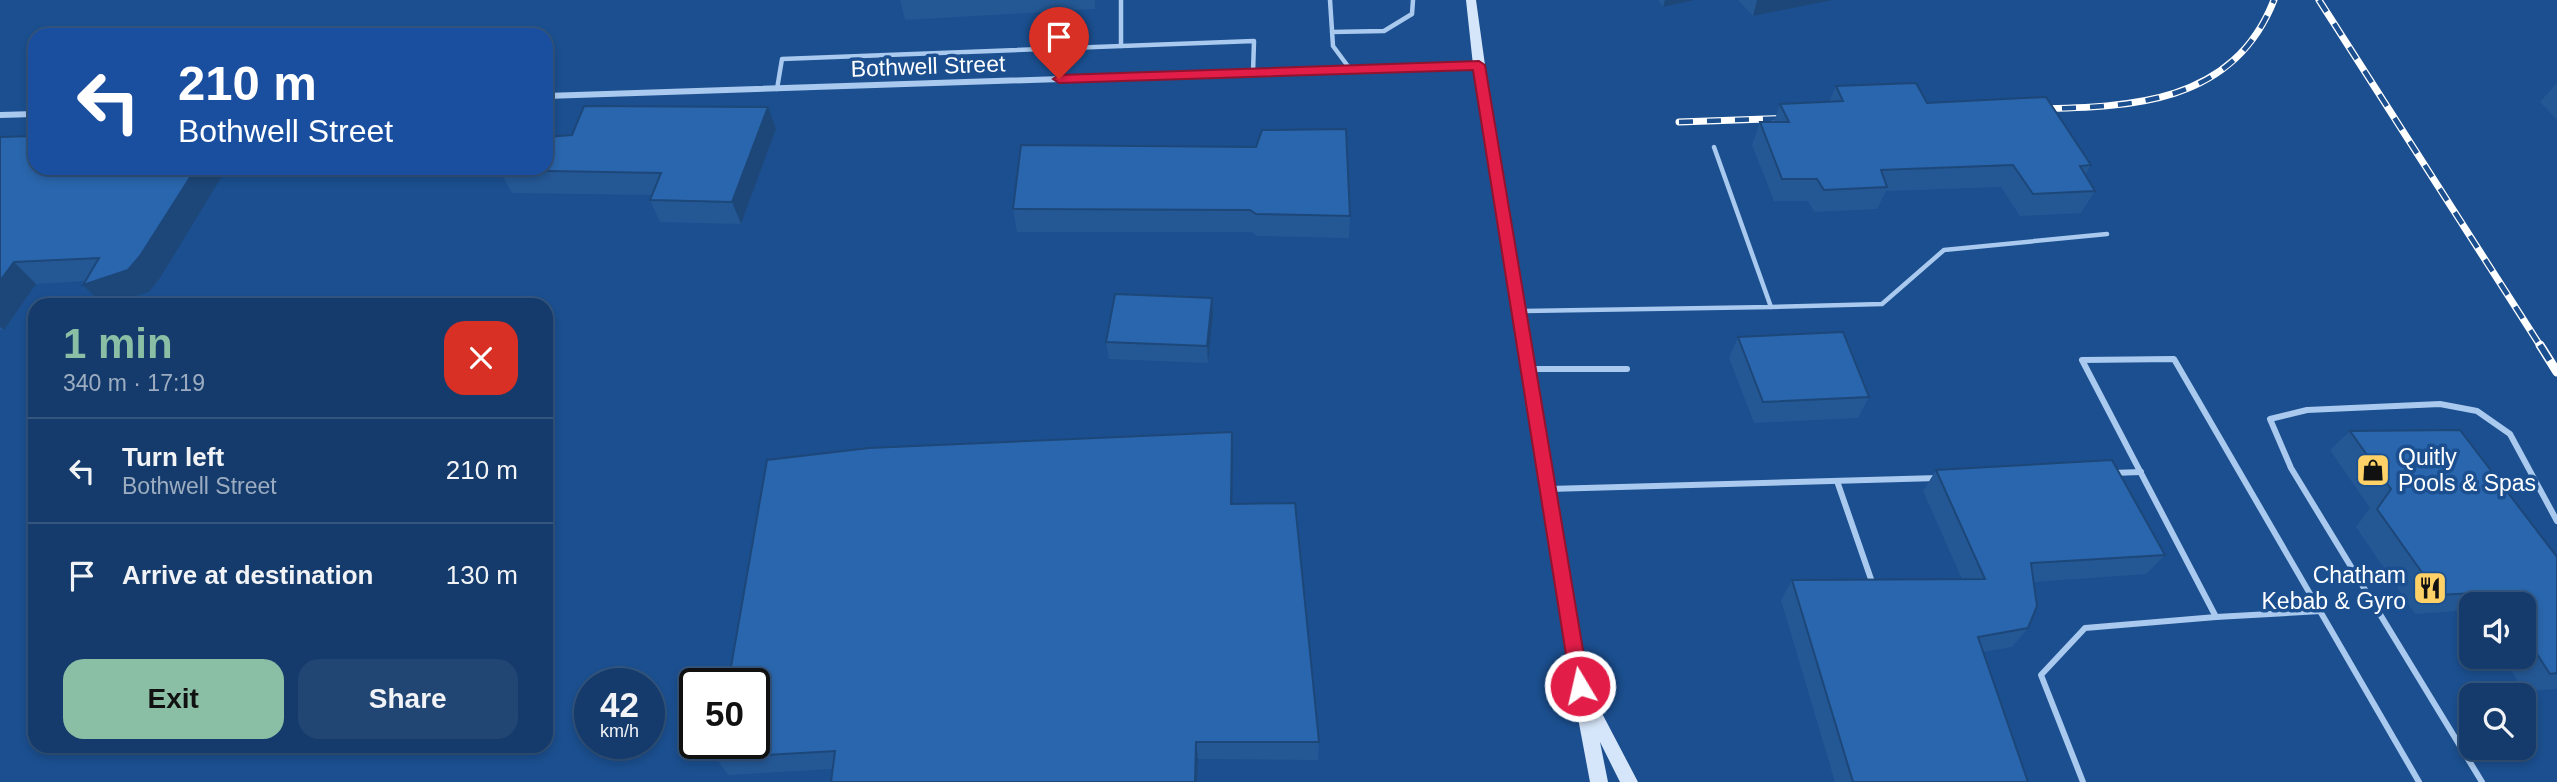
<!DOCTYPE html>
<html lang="en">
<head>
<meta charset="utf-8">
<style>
  :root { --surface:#143b6b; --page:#214673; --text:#f1f3f6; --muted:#9dadc1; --line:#33557e; --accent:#8abfa5 }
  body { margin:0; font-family:Helvetica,sans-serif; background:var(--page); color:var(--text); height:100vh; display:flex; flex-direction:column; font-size:26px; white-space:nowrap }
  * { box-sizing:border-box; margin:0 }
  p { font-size:23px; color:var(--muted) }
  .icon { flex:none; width:38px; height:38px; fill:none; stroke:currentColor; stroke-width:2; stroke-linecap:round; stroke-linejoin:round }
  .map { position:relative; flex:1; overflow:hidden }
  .panel { position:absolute; left:28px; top:298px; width:525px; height:455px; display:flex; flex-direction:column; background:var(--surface); border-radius:21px; box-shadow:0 4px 10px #0003,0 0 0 2px var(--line) }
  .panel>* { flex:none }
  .hud { position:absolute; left:28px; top:28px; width:525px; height:147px; border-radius:21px; box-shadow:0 4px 10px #0003,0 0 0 2px var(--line); background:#1a4fa0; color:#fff; overflow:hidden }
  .tools { position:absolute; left:2459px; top:592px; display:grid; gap:14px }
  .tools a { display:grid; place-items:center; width:77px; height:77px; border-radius:14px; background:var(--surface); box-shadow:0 4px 10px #0003,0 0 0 2px var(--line); font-size:35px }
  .speed { position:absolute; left:574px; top:668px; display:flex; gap:14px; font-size:35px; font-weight:700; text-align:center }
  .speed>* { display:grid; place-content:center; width:91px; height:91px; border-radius:50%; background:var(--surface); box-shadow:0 4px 10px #0003,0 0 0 2px var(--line); line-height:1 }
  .speed small { font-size:18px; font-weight:400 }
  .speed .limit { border:4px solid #111; border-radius:10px; background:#fff; color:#111 }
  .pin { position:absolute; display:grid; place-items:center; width:60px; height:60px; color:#fff; margin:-72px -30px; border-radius:50% 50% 50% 0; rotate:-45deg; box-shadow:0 0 7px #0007 }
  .pin .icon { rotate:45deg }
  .me { position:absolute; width:77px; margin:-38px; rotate:351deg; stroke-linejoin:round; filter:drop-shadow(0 0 5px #0008) }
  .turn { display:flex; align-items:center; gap:24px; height:147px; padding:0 35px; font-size:32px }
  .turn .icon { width:91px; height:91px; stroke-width:2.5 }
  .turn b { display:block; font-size:49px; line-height:60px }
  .round { display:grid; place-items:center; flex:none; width:74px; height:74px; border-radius:21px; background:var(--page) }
  .overview { display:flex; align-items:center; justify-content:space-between; height:119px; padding:0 35px }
  h1 { font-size:42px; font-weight:800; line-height:52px; color:var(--accent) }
  .primary-button { display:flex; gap:14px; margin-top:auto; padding:14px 35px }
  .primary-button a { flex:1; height:80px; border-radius:21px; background:var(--accent); color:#111; font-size:28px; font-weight:800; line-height:80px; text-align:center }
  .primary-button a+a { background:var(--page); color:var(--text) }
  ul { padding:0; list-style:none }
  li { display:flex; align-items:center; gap:21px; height:105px; padding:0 35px; border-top:2px solid var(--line) }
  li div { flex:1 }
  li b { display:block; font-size:26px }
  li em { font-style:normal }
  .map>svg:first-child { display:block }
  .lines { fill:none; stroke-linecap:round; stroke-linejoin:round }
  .service-far1 { stroke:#a9c9ee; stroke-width:4.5 }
  .service { stroke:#a9c9ee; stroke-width:6 }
  .minor { stroke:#a9c9ee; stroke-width:6 }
  .secondary { fill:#d6e6fa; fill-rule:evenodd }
  .rail-far1-casing { stroke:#fff; stroke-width:7 }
  .rail-casing { stroke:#fff; stroke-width:9 }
  .rail-far1 { stroke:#1b4f8f; stroke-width:4.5; stroke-dasharray:14; stroke-linecap:butt }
  .rail { stroke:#1b4f8f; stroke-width:6; stroke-dasharray:18; stroke-linecap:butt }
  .wall { fill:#245895 }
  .shaded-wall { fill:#1d4779 }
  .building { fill:#2a66ad; stroke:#1d4779; stroke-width:2 }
  .route { fill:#e11d48; stroke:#92132f; stroke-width:2 }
  .labels { text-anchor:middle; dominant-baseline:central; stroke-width:7; stroke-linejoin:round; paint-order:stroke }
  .street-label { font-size:23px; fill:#fff; stroke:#1b4f8f }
  .poi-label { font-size:23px; fill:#fff; stroke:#1b4f8f; text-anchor:start }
</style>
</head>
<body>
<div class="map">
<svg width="2557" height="782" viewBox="0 0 2557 782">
  <rect width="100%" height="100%" fill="#1b4f8f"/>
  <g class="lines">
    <g class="service-far1">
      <path d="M1121,0v46"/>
      <path d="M1330,0l3,46 17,23"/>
      <path d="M1332,32l52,-1 28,-17 1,-14"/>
      <path d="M777,89l5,-30 472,-18 -1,32"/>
      <path d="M1771,307l111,-3 62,-54 163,-16"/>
      <path d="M1521,311l250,-4 -57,-160"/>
    </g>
    <g class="service">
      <path d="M1530,369h97"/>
      <path d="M2112,473l29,-1"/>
      <path d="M1837,481l35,101"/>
      <path d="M1549,489l389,-11"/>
      <path d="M2216,617l105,-6"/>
      <path d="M2083,782l-42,-107 44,-47 131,-11 -134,-257 92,-1 245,423"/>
      <path d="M2482,782l-191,-314 -21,-49 37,-9 133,-6 37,7 33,23 47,87"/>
    </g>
    <g class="minor">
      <path d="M546,96l933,-31"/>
      <path d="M0,115l35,-1"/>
    </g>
    <path class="secondary" d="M1466,0h10l9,65 105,631 4,2 44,84h-18l-20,-40 8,40h-18l-18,-96 -99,-621z"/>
    <g class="rail-far1-casing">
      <g id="rail-far1">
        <path d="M2319,0l222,347"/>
        <path d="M2034,109c96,-2 199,-4 240,-109"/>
        <path d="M1679,122l114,-4"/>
      </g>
    </g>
    <g class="rail-casing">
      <path id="rail" d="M2540,345l17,27"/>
    </g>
    <use href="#rail-far1" class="rail-far1"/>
    <use href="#rail" class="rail"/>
  </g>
  <g class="wall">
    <path d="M900,0h195v9l-190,11z"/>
    <path d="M1658,0h37l-32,7z"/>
    <path d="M1738,0h95l-80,16z"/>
    <path d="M2557,83v37l-17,-18z"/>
    <path d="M1836,86l91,17 164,62 -6,10 10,16 -14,22 -61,3 -19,-29 -115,4 -9,18 -63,3 -6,-11h-34l-22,-56 8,-23h14l6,-18 49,-2z"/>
    <path d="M776,129l-35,95 -81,-2 -10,-22 2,-5 -140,-2 -13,-23z"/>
    <path d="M0,137l160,141 -11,14 -39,12h-8l-19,-19 2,-4 -49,3 -32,46h-4z"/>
    <path d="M1021,145l329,71 -1,22 -92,-2 -6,-4h-234l-4,-23z"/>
    <path d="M1213,315l-5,48 -99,-4 -3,-17z"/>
    <path d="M1738,337l131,60 -11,21 -104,5 -25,-65z"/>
    <path d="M2350,431l207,126v132l-33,2 -22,-35h22v-52h-53v6l-56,4 -59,-87 14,-19 -40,-58z"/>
    <path d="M1233,453l-1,51 87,238 -1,18 -120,-1 -1,23h-366l1,-13 -104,6 -12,-17z"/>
    <path d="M1936,470l229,85 -19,19 -112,8 -6,46 -16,19 -29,5 45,130h-193l-54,-182 11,-20 170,-1 -39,-88z"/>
  </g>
  <g class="shaded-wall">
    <path d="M1665,0h30l-32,7z"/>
    <path d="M1757,0h76l-80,16z"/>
    <path d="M768,107l8,22 -35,95 -9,-22z"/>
    <path d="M196,168h31l-67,110 -11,14 -39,12h-8l-19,-19z"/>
    <path d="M14,262l22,22 -32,46 -4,-3v-46z"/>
    <path d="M1212,298l1,17 -5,48 -1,-17z"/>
    <path d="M1232,432l1,21 -1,72 -1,-21z"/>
    <path d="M1196,742l2,17 -1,23h-2z"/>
  </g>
  <g class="building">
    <path d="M1916,83l11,20 119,-6 45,68 -11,1 15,25 -62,3 -20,-29 -132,5 6,17 -63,3 -7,-11h-35l-22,-57h29l-9,-18 63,-3 -7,-15z"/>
    <path d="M584,106l184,1 -36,95 -82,-2 11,-27 -162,-3 1,-2h46v-31l26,-2z"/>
    <path d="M1346,129l4,87 -94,-2 -6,-4 -237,-1 8,-64 235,2 6,-17z"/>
    <path d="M35,136v32h161l-56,88 -12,14 -45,15 16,-27 -85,4 -14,19v-144z"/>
    <path d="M1115,294l97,4 -5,48 -101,-4z"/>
    <path d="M1843,332l26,65 -106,5 -25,-65z"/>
    <path d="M2460,430l97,127v116l-7,1 -26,-40v-30h-21l-8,-12 -57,3 -61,-86 14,-20 -41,-58z"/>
    <path d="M1232,432l-1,72 64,-1 24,239h-123l-1,40h-364l4,-31 -119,7 2,-14h36v-60h-26l39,-224 102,-12z"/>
    <path d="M2112,460l53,95 -134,8 6,43 -9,22 -50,9 50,145h-175l-61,-202 193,-1 -49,-109z"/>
  </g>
  <path class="route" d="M1479,61l6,4 104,621 -2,6 -7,2 -7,-2 -2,-6 -98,-616 -414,13 -6,-4 6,-4z"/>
  <defs>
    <g id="shop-square" transform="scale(1.75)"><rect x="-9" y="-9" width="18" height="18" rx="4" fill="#ffd166" stroke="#1b4f8f"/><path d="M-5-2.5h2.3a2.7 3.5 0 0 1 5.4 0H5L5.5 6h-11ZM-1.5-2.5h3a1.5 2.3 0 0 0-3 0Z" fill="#111"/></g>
    <g id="restaurant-square" transform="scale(1.75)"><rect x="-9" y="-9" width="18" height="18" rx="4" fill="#ffd166" stroke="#1b4f8f"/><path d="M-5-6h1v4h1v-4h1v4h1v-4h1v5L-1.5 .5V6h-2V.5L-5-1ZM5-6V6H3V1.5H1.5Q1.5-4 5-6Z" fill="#111"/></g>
  </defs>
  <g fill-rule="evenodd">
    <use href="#shop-square" x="2373" y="470"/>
    <use href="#restaurant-square" x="2430" y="588"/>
  </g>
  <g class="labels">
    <g class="street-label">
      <text transform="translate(928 66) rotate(-2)">Bothwell Street</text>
    </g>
    <g class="poi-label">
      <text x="2398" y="457">Quitly<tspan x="2398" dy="26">Pools &amp; Spas</tspan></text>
      <text x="2406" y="575" text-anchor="end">Chatham<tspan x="2406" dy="26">Kebab &amp; Gyro</tspan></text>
    </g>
  </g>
</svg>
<div class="tools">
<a><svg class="icon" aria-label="sound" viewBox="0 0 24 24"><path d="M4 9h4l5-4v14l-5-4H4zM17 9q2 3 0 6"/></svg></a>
<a><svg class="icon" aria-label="search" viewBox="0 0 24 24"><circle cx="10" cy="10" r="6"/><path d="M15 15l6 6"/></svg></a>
</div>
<div class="speed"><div>42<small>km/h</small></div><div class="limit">50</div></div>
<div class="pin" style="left:1059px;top:79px;background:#d93025"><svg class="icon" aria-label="arrive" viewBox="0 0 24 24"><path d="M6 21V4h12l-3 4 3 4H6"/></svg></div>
<svg class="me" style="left:1580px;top:686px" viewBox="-20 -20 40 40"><circle r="17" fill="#e11d48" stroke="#fff" stroke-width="3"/><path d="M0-11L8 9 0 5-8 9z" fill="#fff"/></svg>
<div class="hud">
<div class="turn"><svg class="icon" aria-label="left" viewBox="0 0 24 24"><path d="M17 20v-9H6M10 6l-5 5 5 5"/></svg><div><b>210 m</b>Bothwell Street</div></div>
</div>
<section class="panel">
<div class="overview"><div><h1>1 min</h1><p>340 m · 17:19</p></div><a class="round" style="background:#d93025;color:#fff"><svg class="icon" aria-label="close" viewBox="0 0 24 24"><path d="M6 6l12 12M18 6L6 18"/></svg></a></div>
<ul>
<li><svg class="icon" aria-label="left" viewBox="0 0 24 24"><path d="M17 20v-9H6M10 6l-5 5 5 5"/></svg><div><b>Turn left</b><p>Bothwell Street</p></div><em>210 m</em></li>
<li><svg class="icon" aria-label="arrive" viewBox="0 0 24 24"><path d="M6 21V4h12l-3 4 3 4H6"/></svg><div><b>Arrive at destination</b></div><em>130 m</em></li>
</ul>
<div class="primary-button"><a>Exit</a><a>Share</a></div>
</section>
</div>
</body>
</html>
